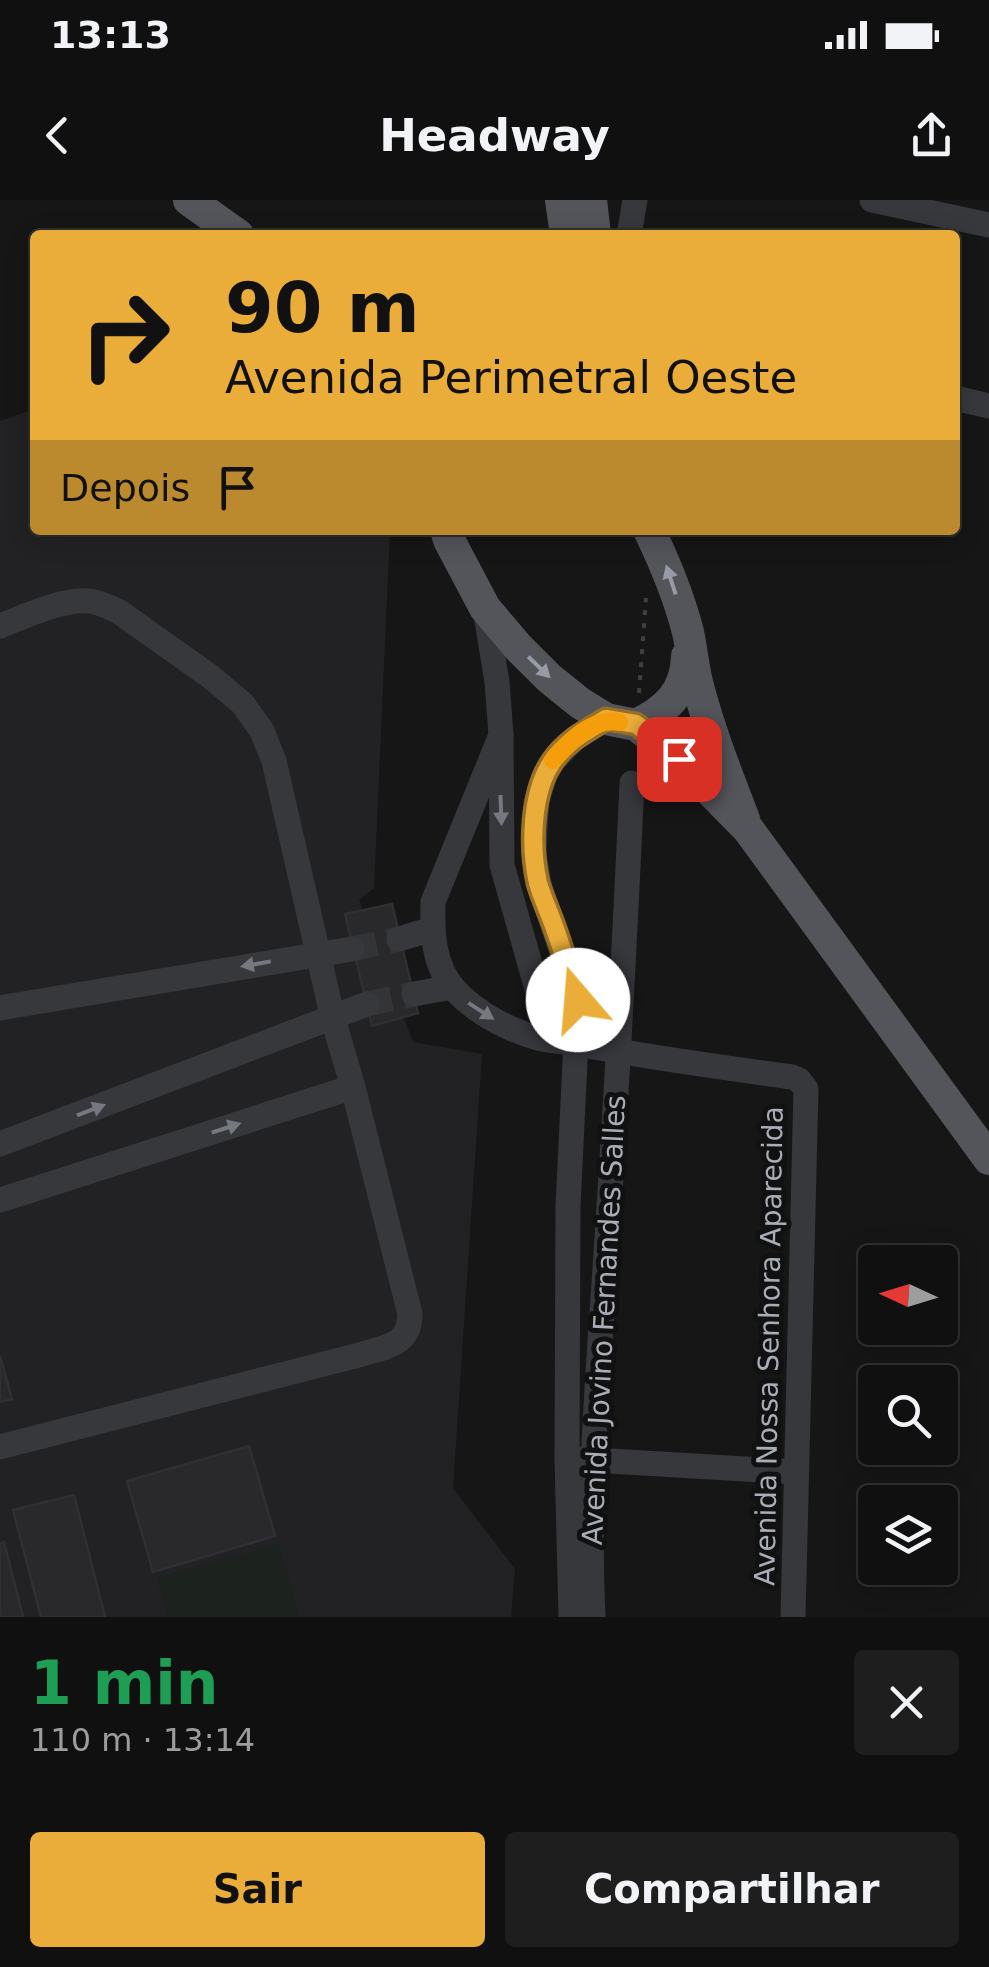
<!DOCTYPE html>
<html lang="pt">
<head>
<meta charset="utf-8">
<style>
  :root { --surface:#101011; --page:#1e1e1f; --text:#f1f3f6; --muted:#9c9d9f; --line:#303031; --accent:#ebad3a }
  body { margin:0; font-family:"DejaVu Sans",sans-serif; background:var(--page); color:var(--text); height:100vh; display:flex; flex-direction:column; font-size:38px; white-space:nowrap }
  * { box-sizing:border-box; margin:0 }
  p { font-size:32px; color:var(--muted) }
  .icon { flex:none; width:55px; height:55px; fill:none; stroke:currentColor; stroke-width:2; stroke-linecap:round; stroke-linejoin:round }
  .map { position:relative; height:1417px; overflow:hidden }
  .details { display:flex; flex-direction:column; background:var(--surface); flex:1 }
  .details>* { flex:none }
  .hud { position:absolute; left:30px; top:30px; width:930px; height:305px; border-radius:10px; box-shadow:0 5px 25px #0003,0 0 0 2px var(--line); background:#ebad3a; color:#111; overflow:hidden }
  .needle { width:65px; rotate:274deg }
  .buttons { position:absolute; left:858px; top:1045px; display:grid; gap:20px }
  .buttons a { display:grid; place-items:center; width:100px; height:100px; border-radius:10px; background:var(--surface); box-shadow:0 5px 25px #0003,0 0 0 2px var(--line); font-size:50px }
  .pin { position:absolute; display:grid; place-items:center; width:85px; height:85px; color:#fff; margin:-42px; border-radius:20px; box-shadow:0 5px 15px #0006 }
  .me { position:absolute; width:110px; margin:-55px; rotate:342deg; stroke-linejoin:round; filter:drop-shadow(0 0 8px #0008) }
  .turn { display:flex; align-items:center; gap:35px; height:210px; padding:0 30px; font-size:45px }
  .turn .icon { width:130px; height:130px; stroke-width:2.5 }
  .turn b { display:block; font-size:70px; line-height:85px }
  .then { display:flex; align-items:center; height:95px; padding:0 30px; background:#0003; gap:20px; font-size:38px }
  .round { display:grid; place-items:center; flex:none; width:105px; height:105px; border-radius:10px; background:var(--page) }
  .headline { display:flex; align-items:center; justify-content:space-between; height:170px; padding:0 30px }
  h1 { font-size:60px; font-weight:700; line-height:75px; color:#1e9e55 }
  .cta { display:flex; gap:20px; margin-top:auto; padding:20px 30px }
  .cta a { flex:1; height:115px; border-radius:10px; background:var(--accent); color:#111; font-size:40px; font-weight:700; line-height:115px; text-align:center }
  .cta a+a { background:var(--page); color:var(--text) }
  .status { display:flex; justify-content:space-between; align-items:center; height:70px; padding:0 50px; background:var(--surface); direction:ltr }
  .status svg { height:28px; fill:currentColor }
  header { display:flex; justify-content:space-between; align-items:center; height:130px; padding:0 30px; background:var(--surface); font-size:45px; font-weight:700 }
  .map>svg:first-child { display:block }
  .built { fill:#222224 }
  .green { fill:#1c221d }
  .building { fill:#29292b; stroke:#303033; stroke-width:2.5 }
  .lines { fill:none; stroke-linecap:round; stroke-linejoin:round }
  .minor-tunnel { stroke:#333437; stroke-width:25; stroke-dasharray:25 12; stroke-linecap:butt }
  .path { stroke:#3d3f43; stroke-width:4; stroke-dasharray:5 8; stroke-linecap:butt }
  .minor { stroke:#37383c; stroke-width:25 }
  .major { stroke:#53555b; stroke-width:32 }
  .oneway { fill:#979ba5 }
  .oneway2 { fill:#757880 }
  .route-casing { stroke:#997026; stroke-width:25 }
  .route { stroke:#ebad3a; stroke-width:18 }
  .slow { stroke:#f59e0b; stroke-width:18 }
  .labels { text-anchor:middle; dominant-baseline:central; stroke-width:10; stroke-linejoin:round; paint-order:stroke }
  .street-label { font-size:28px; fill:#a8adb7; stroke:#111112 }
</style>
</head>
<body>
<div class="status"><b>13:13</b><svg viewBox="0 0 49 12"><path d="M0 12V9h3v3zM5 12V6h3v6zM10 12V3h3v9zM15 12V0h3v12zM26 1h20v11H26zM47 4h2v5h-2z"/></svg></div>
<header><svg class="icon" aria-label="back" viewBox="0 0 24 24"><path d="M15 5l-7 7 7 7"/></svg>Headway<svg class="icon" aria-label="share" viewBox="0 0 24 24"><path d="M12 15V3M7 8l5-5 5 5M5 13v7h14v-7"/></svg></header>
<div class="map">
<svg width="989" height="1417" viewBox="0 0 989 1417">
  <rect width="100%" height="100%" fill="#161617"/>
  <path class="built" d="M35,209v121h355l-16,358 -15,12 54,142 69,12 -29,434 62,81 -4,48h-511v-1196z"/>
  <path class="green" d="M279,1344l20,73h-132l-10,-39z"/>
  <g class="building">
    <path d="M392,704l26,109 -46,13 -27,-112z"/>
    <path d="M0,1156l12,43 -12,3z"/>
    <path d="M249,1246l26,90 -122,36 -26,-91z"/>
    <path d="M74,1295l31,122h-64l-28,-107z"/>
    <path d="M4,1342l19,75h-23v-73z"/>
  </g>
  <g class="lines">
    <g class="minor-tunnel">
      <path d="M352,749l47,-10"/>
      <path d="M367,804l47,-10"/>
    </g>
    <path class="path" d="M639,493l7,-95"/>
    <g class="minor">
      <path d="M872,0l117,25"/>
      <path d="M629,35l6,-35"/>
      <path d="M955,198l34,8"/>
      <path d="M485,408l12,74 4,53 1,130 37,131 35,47"/>
      <path d="M0,426c23,-9 62,-27 87,-25 11,0 21,6 31,10l93,66 32,27 19,27 12,30 59,258 20,68 57,227c0,32 -26,33 -51,41l-359,92"/>
      <path d="M501,535l-68,167c-1,30 0,64 22,88 21,23 55,41 86,49 12,3 25,2 38,5 71,14 142,23 213,33l7,3 7,9 -13,528"/>
      <path d="M399,739l33,-10"/>
      <path d="M414,794l38,-7"/>
      <path d="M0,808l352,-59"/>
      <path d="M0,944l367,-140"/>
      <path d="M0,1000l353,-113"/>
      <path d="M576,1259l220,13"/>
      <path d="M571,1417l-4,-158 1,-253 10,-206 -39,-116 -5,-30 1,-28 2,-25 8,-27 9,-14 21,-22 31,-19"/>
      <path d="M593,1417c-6,-127 6,-253 14,-379 10,-152 18,-303 25,-455"/>
    </g>
    <g class="major">
      <path d="M189,0l49,35"/>
      <path d="M561,0l5,35"/>
      <path d="M591,0l4,35"/>
      <path d="M446,330l3,10 36,68 33,39 31,31 31,25 26,16 30,6 43,34 69,70 241,330"/>
      <path d="M649,330c16,33 30,67 39,102 4,18 5,36 10,54 12,46 29,89 46,133"/>
      <path d="M636,525c31,-15 50,-33 51,-69"/>
    </g>
  </g>
  <defs><path id="oneway-solid" d="M-6-.8H1V-3.2L6.5 0L1 3.2V.8H-6Z" transform="scale(2.5)"/></defs>
  <g class="oneway">
    <use href="#oneway-solid" transform="translate(671 380) rotate(-108)"/>
    <use href="#oneway-solid" transform="translate(539 467) rotate(44)"/>
  </g>
  <g class="oneway2">
    <use href="#oneway-solid" transform="translate(501 610) rotate(88)"/>
    <use href="#oneway-solid" transform="translate(256 764) rotate(170)"/>
    <use href="#oneway-solid" transform="translate(481 811) rotate(33)"/>
    <use href="#oneway-solid" transform="translate(91 910) rotate(-21)"/>
    <use href="#oneway-solid" transform="translate(226 928) rotate(-18)"/>
  </g>
  <g class="lines">
    <g class="route-casing">
      <path id="route" d="M578,800c-8,-25 -15,-49 -24,-74 -5,-14 -12,-29 -16,-43 -8,-36 -7,-90 14,-121 13,-20 34,-31 54,-43l30,5 43,35"/>
    </g>
    <use href="#route" class="route"/>
    <path class="slow" d="M553,560c17,-19 40,-43 66,-38"/>
  </g>
  <g class="labels">
    <g class="street-label">
      <text transform="translate(604 1120) rotate(-87)">Avenida Jovino Fernandes Salles</text>
      <text transform="translate(769 1146) rotate(-89)">Avenida Nossa Senhora Aparecida</text>
    </g>
  </g>
</svg>
<div class="buttons">
<a><svg class="needle" viewBox="-14 -14 28 28"><path d="M0-13l5 13h-10z" fill="#e53935"/><path d="M0 13l5-13h-10z" fill="#9c9d9f"/></svg></a>
<a><svg class="icon" aria-label="search" viewBox="0 0 24 24"><circle cx="10" cy="10" r="6"/><path d="M15 15l6 6"/></svg></a>
<a><svg class="icon" aria-label="layers" viewBox="0 0 24 24"><path d="M12 4l9 5-9 5-9-5zM3 14l9 5 9-5"/></svg></a>
</div>
<div class="pin" style="left:679px;top:559px;background:#d93025"><svg class="icon" aria-label="arrive" viewBox="0 0 24 24"><path d="M6 21V4h12l-3 4 3 4H6"/></svg></div>
<svg class="me" style="left:578px;top:800px" viewBox="-20 -20 40 40"><circle r="19" fill="#fff"/><path d="M0-13L10 11 0 6-10 11z" fill="#ebad3a"/></svg>
<div class="hud">
<div class="turn"><svg class="icon" aria-label="right" viewBox="0 0 24 24"><path d="M7 20v-9h11M14 6l5 5-5 5"/></svg><div><b>90 m</b>Avenida Perimetral Oeste</div></div>
<div class="then">Depois<svg class="icon" aria-label="arrive" viewBox="0 0 24 24"><path d="M6 21V4h12l-3 4 3 4H6"/></svg></div>
</div>
</div>
<section class="details">
<div class="headline"><div><h1>1 min</h1><p>110 m · 13:14</p></div><a class="round"><svg class="icon" aria-label="close" viewBox="0 0 24 24"><path d="M6 6l12 12M18 6L6 18"/></svg></a></div>
<div class="cta"><a>Sair</a><a>Compartilhar</a></div>
</section>
</body>
</html>
